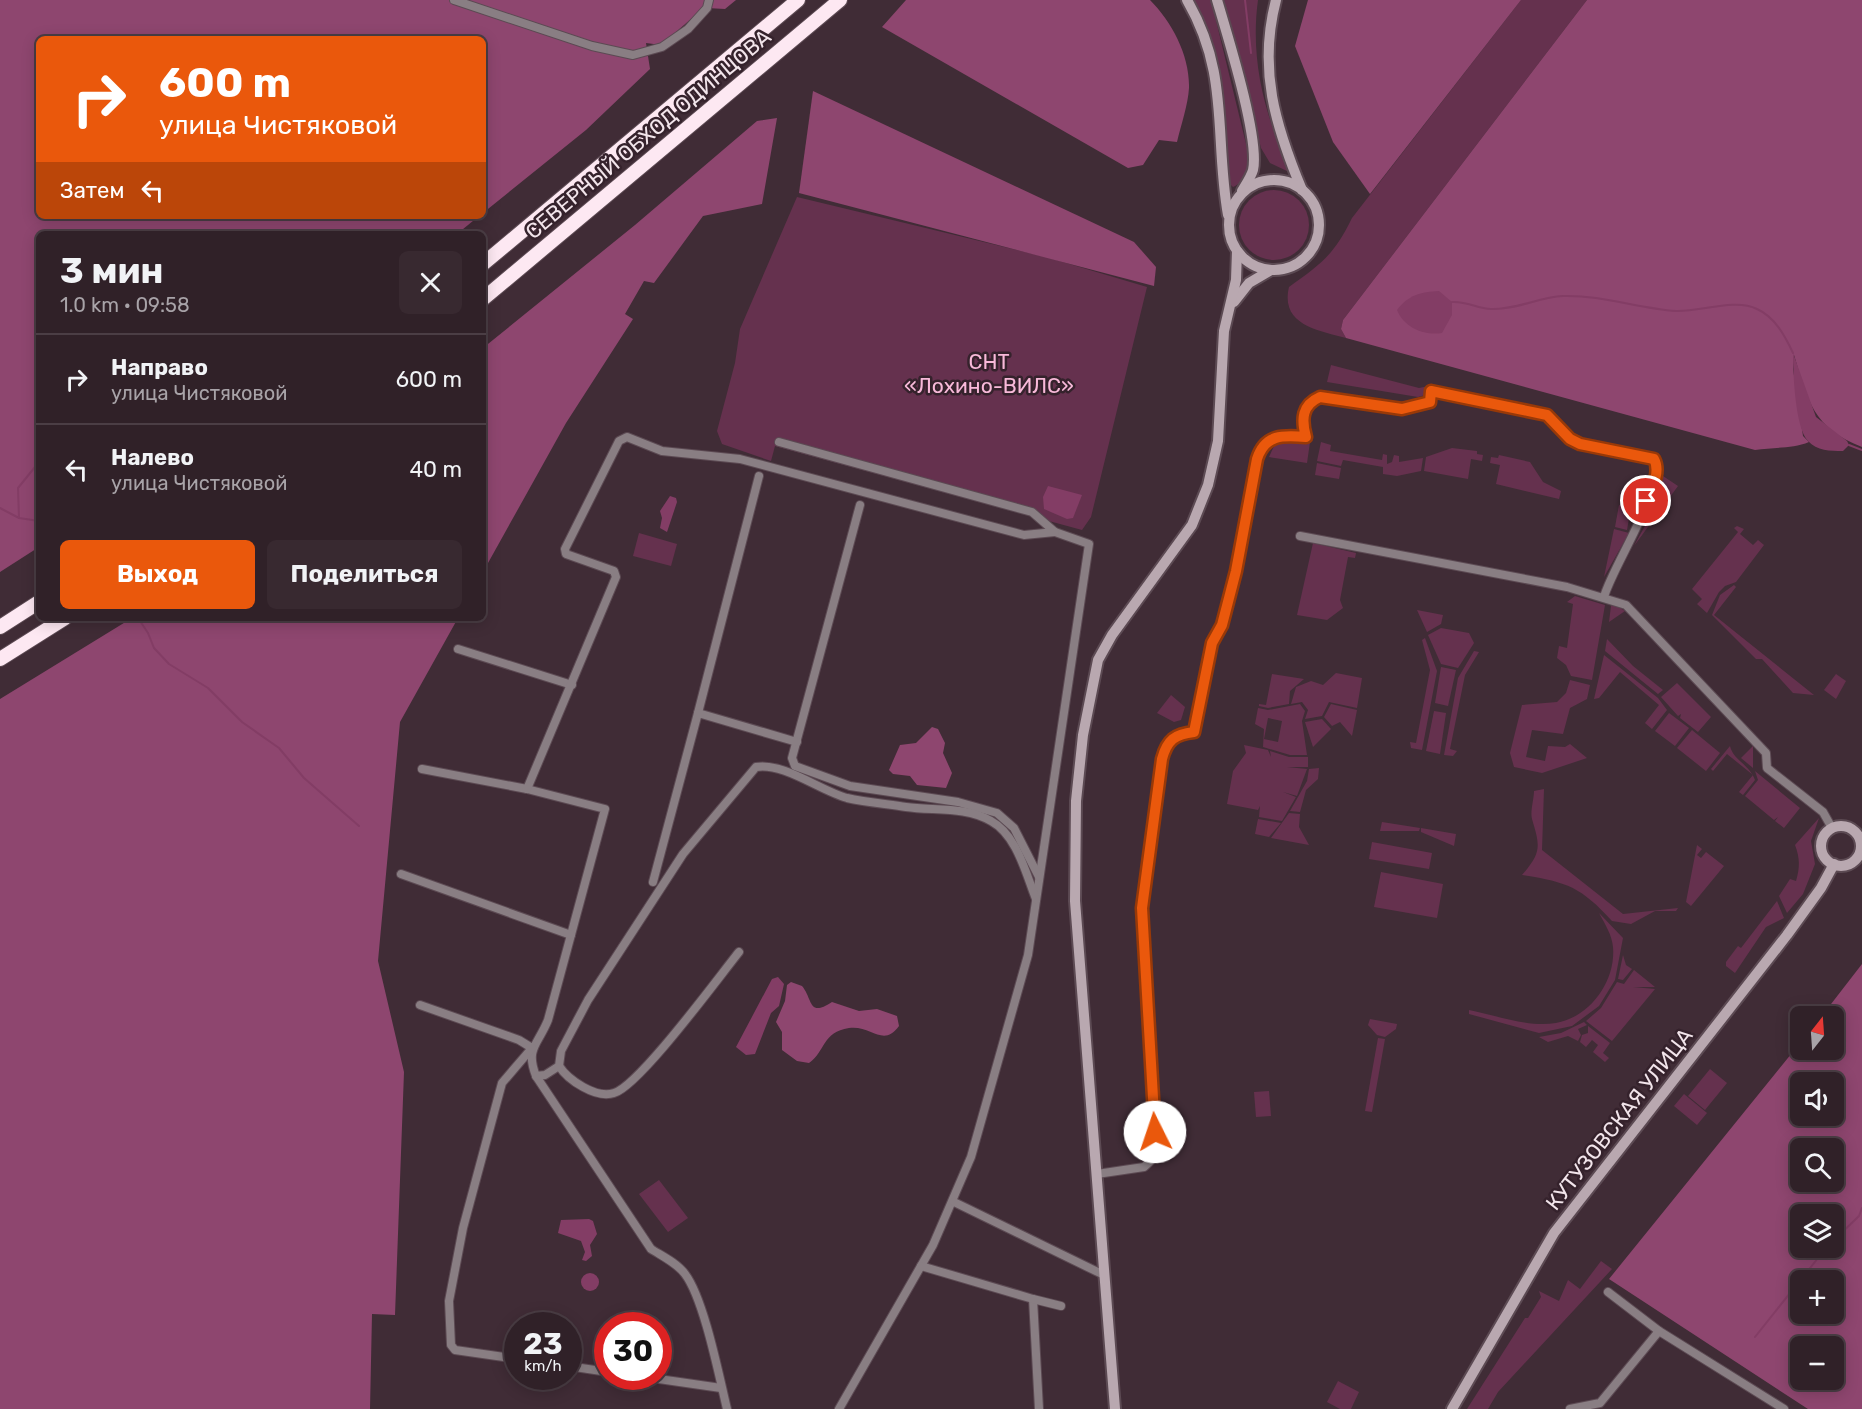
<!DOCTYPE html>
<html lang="ru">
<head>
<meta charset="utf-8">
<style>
  :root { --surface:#302128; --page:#382930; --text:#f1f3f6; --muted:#a8a3a8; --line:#4b3e45; --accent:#ea580c }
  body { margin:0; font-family:Rubik,sans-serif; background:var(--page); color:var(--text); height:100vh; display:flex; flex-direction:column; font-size:22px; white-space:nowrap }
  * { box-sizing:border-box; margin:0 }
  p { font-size:20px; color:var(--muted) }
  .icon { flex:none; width:33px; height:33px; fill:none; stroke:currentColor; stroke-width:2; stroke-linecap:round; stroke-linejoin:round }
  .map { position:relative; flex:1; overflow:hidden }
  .details { position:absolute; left:36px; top:231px; width:450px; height:390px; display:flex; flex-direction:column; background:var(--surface); border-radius:9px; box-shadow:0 3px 15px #0003,0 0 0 2px var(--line) }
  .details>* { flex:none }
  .hud { position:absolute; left:36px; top:36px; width:450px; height:183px; border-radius:9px; box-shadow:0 3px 15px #0003,0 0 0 2px var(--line); background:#ea580c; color:#fff; overflow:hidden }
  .needle { width:39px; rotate:17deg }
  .controls { position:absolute; left:1790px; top:1006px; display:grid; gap:12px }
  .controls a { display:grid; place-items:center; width:54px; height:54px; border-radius:9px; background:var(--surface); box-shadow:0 3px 15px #0003,0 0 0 2px var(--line); font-size:30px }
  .speed { position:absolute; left:504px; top:1312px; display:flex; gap:12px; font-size:30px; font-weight:700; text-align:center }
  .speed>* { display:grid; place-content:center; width:78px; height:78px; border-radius:50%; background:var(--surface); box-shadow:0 3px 15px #0003,0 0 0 2px var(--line); line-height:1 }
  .speed small { font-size:15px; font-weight:400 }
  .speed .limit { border:9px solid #d22; background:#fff; color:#111 }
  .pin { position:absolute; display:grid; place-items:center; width:51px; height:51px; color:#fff; margin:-26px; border:3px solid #fff; border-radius:50%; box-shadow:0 2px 6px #0007 }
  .me { position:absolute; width:66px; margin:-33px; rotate:356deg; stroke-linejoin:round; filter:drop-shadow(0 0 4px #0008) }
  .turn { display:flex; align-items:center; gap:21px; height:126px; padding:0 24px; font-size:27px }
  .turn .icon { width:78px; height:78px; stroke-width:2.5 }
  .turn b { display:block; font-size:42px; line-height:51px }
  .then { display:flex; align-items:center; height:57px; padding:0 24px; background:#0003; gap:12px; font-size:22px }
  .round { display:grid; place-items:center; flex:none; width:63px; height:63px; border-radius:9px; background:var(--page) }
  .overview { display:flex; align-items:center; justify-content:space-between; height:102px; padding:0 24px }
  h1 { font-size:36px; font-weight:700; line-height:45px }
  .primary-button { display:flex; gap:12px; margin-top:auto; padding:12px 24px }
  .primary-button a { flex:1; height:69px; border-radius:9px; background:var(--accent); color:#fff; font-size:24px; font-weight:700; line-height:69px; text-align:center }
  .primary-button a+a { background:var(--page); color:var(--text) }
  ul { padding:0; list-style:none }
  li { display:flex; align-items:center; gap:18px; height:90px; padding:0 24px; border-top:2px solid var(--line) }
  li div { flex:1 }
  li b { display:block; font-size:22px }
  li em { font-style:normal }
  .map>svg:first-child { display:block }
  .green { fill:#65314e; fill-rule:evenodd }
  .forest { fill:#8e466f; fill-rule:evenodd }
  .water { fill:#833d65 }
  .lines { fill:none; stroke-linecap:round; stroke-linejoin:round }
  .stream { stroke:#833d65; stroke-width:2 }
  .street-casing { stroke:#5c4a53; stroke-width:10 }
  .secondary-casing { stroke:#5c4a53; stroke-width:14 }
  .highway-casing { stroke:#5c4a53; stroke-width:16 }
  .street { stroke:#897e83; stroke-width:8 }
  .secondary { stroke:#b9a8b0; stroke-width:10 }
  .highway { stroke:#fde8f2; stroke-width:14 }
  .route-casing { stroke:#983908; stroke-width:15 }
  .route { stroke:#ea580c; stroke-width:10 }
  .labels { text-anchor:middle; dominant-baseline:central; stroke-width:5; stroke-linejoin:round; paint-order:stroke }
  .street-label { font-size:21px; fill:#f2e5eb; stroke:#35222c }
  .park-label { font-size:21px; fill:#f8b9d9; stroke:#35222c }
</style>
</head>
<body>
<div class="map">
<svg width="1862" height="1409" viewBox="0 0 1862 1409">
  <rect width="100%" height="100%" fill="#402c36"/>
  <g class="green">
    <path d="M1194,0h17l37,152c2,12 -2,30 -15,35l-6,-6c-3,-64 -1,-125 -33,-181z"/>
    <path d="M1224,0h34c-8,58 6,116 32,168l-3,3 -17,-8 -9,-15z"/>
    <path d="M1521,0h66l-244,320 -2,9 5,9c-28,-8 -66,-13 -57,-51 32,-23 45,-32 63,-69z"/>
    <circle cx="1274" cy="225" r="35"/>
    <path d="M797,197l249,60 101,30 -56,230 -9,13 -307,-84 -4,15 -49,-17 -5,-13 18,-68 5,-34z"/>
    <path d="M1331,365l88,23 15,-3 -1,8 -15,4 -91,-15z"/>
    <path d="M1285,438l25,4 -3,21 -38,-6 6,-13z"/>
    <path d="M1321,442l10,3 -1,6 52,9 1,-6 4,1v9l5,-2 2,-7 5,1v6l24,-4 -2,13 -24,5 -14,-2v-7l-40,-7 -2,6 -24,-5z"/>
    <path d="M1452,448l25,3v3l6,1 -1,6 -11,-2 -3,20 -44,-8 2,-14z"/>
    <path d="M1499,455l31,7 13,20 18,9 -2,8 -63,-15 4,-19 -10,-2 1,-6 7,1z"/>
    <path d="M1317,463l24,5 -2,11 -24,-4z"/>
    <path d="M1663,476l15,10 -44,60 17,-31z"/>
    <path d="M1619,505l12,2 -4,23 -12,-3z"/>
    <path d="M1737,526l7,3 -4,5 13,11 5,-5 6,5 -28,37 -11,4 -6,6 -12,21 -10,-9 5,-5 -10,-10 46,-57 -4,-4z"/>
    <path d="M1614,529l15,4 -25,44z"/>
    <path d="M639,533l38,11 -6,22 -38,-10z"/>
    <path d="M1313,543l43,10 -1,5 -7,-1 -8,43 3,8 -16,12 -30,-5z"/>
    <path d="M1734,585l2,2 -22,28 100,80 -21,-2 -31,-34h-6l-44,-44 8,-20z"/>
    <path d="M1575,596l30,9 -13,75 -21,-4 -5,-11 -9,-7 2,-12 8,2 6,-44 -6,-2z"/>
    <path d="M1614,604l11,7 -16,11 2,-16z"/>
    <path d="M1417,610l26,5 -2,9 -14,8z"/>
    <path d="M1441,628l28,5 5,10 -16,25 -17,-4 -13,-29z"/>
    <path d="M1425,638l12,33 -15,79 -11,-2 -1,-6 6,1 14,-73 -8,-30z"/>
    <path d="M1607,639l26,27 30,24 -5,4 -53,-43z"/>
    <path d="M1474,651l5,1 -14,23 -15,74 7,2 -4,5 -9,-1 14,-77z"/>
    <path d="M1604,655l54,43 9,12 -15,19 -7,-6 14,-18 -39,-33 -21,26 -5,1z"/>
    <path d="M1441,667l15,3 -8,36 -13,-3z"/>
    <path d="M1336,673l26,5 -5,30 -28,-6 -7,14 -17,3 3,-9 -6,-8 -11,2 5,-17 15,-6 12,4z"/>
    <path d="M1272,674l32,5 -14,12 -1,13 -21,4 -9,-2v-2l7,1z"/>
    <path d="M1836,674l10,7 -10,18 -12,-9z"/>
    <path d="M1570,680l20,5 -3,14 -17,9 -7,26 -31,-4 -6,27 19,4 3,-15 17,1 5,-3 17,14 -45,15 -28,-6 -4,-14 12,-48 35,-3 9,-9z"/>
    <path d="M1677,683l34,34 -13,15 -18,-14 1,-4 -3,2 -17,-19z"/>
    <path d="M1171,695l14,12 -4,13 -7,2 -17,-9z"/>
    <path d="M1300,704l5,7 -3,10 5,34h-17l-27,-8 1,-18 -9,-5 3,-16 10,2zM1268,718l14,3 -4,21 -14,-3z"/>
    <path d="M1331,704l26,6 -5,26 -12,-14 -8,4 -8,-9z"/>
    <path d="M1434,711l12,2 -6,41 -14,-3z"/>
    <path d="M1669,713l20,15 -14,18 -20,-15z"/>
    <path d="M1322,719l9,10 -18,18 -8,-25z"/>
    <path d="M1692,730l28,23 -14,18 -29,-23z"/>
    <path d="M1244,745l24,5 3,7 -1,-6 19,6h19v10h-21l20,2 -10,27 -14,-4 13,5 -14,24 -23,-4 1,-11 -2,4 -31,-6 6,-33 13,-18z"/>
    <path d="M1730,746c3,14 19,18 25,34l-12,15 -4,-3 14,-17 -26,-21 -14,17 -2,-2z"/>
    <path d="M1753,746v22l-12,-10z"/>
    <path d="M1319,768l-1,11 -12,11 -6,22 -10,-1 17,-30 2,-12z"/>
    <path d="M1755,771l45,37 -16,20 -9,-7 3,-4 -4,3 -29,-24 13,-16z"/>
    <path d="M1544,789l-2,61 81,64 55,-6 -2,3h-21l-24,13 -19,-3c-31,-34 -45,-39 -90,-46 20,-23 18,-29 10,-56 -2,-7 2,-20 2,-28z"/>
    <path d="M1289,813l11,1 -1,13 10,18 -38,-7z"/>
    <path d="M1819,818l-8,23 4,23 -12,30 -16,19 -8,-17 11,-17 6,2c4,-13 4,-23 -1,-36z"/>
    <path d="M1258,819l23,4 -12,14 -14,-3z"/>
    <path d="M1382,822l38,6 -1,3h-39z"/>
    <path d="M1421,828l35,6 -2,12 -33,-14z"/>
    <path d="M1372,842l60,11 -3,16 -60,-10z"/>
    <path d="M1697,845l5,4 -5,6 4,3 5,-6 18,14 -33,40 -5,-4z"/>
    <path d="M1381,872l62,12 -6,34 -63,-11z"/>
    <path d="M1777,901l7,17 -18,9 -31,46 -9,-7v-4l12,-16 3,2z"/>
    <path d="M1599,913l24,25 -8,42 -16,26 -27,20 -33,7 -70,-19v-4c26,5 60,18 87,13 34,-6 60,-42 57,-76 -1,-12 -8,-23 -14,-34z"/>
    <path d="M1623,955l3,10 6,4 -9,11 -5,-1z"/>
    <path d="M1634,970l21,17h-22l22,2 -43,52 -26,-20 15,-13 16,-26 7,2z"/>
    <path d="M1370,1019l27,5 -1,5 -11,8 -8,-2 -9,-10z"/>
    <path d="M1584,1022l3,3 -9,4 3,6 -3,6 -10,-5 -20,6 -9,-5 22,-4z"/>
    <path d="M1588,1026l22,17 -7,10 6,5 -4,4 -12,-10 5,-7 -6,-5 -6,7 -6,-5 2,-7 6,-2z"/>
    <path d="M1378,1038l7,1 -13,73 -7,-1z"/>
    <path d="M1710,1069l17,14 -22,27 -17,-14z"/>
    <path d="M1269,1091l2,25 -15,1 -2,-25z"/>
    <path d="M1684,1094l23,19 -10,12 -23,-19z"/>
    <path d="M659,1180l29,38 -20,14 -29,-38z"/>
    <path d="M1601,1261l11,8 -114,123 -10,17h-21l58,-91h3l13,-21 -2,-6 20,10 9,-21 12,9z"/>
    <path d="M1338,1381l21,11 -8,17h-11l-13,-7z"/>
  </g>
  <g class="forest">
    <path d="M0,0h736l-11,9 -18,-1v-3l-46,40 -15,-2 4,26 -64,61 -103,83v-174h-444v177h440l-22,18h-418v313l-39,25z"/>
    <path d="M906,0h244c22,22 40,56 39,88 -1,17 -8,37 -12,54l-18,-2 -16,25 -15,3 -246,-141z"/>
    <path d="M1308,0h213l-151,194 -37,-52 -38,-96z"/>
    <path d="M1587,0h275v447c-49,-19 -54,-46 -68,-92l-1,14 10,67 6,6c-17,7 -36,5 -54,8l-409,-112 -5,-9 2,-9z"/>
    <path d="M813,91l321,151 22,25 -2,19 -355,-93z"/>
    <path d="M777,118l-15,86 -59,12 -49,67 -10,-2 -19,33 8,5 -67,104 -83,149v-224l152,-123 122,-104z"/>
    <path d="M132,618h326l-58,104 -22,239 26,111 -9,243 -23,-1 -2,95h-370v-710z"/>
    <path d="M932,727l6,2 7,14 -2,10 9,20 -6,15 -29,-3 -7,-9 -17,-2 -4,-4 11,-25 16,-2z"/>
    <path d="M1862,964v445h-54l-199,-130 191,-236v7h33v-33h-12zM1800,1083h33v33h-33zM1800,1149h33v33h-33zM1800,1215h33v33h-33zM1800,1281h33v33h-33zM1800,1347h33v33h-33z"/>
    <path d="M791,982l11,4c11,13 6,32 30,16l27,9 18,-2 20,7 2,10c-16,22 -27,-1 -50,2 -27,4 -23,23 -40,35l-12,-2 -15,-11v-18l-6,-10 9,-21 2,-16z"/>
  </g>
  <g class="water">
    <path d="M1439,291l13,11v13l-10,18c-17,3 -38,-5 -45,-23 11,-15 24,-18 42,-19z"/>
    <path d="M1793,353l23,64 31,24 2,4 -6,6c-13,0 -26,0 -35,-10 -13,-13 -15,-69 -15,-88z"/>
    <path d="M1048,486l34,9 -9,23 -6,1 -23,-10 -1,-12z"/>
    <path d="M670,496l6,2 1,4 -10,30 -7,-4 2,-10 -2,-7z"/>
    <path d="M778,977l6,7 -5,22 -8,7 -16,41 -9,1 -10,-8 36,-68z"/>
    <path d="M589,1219l4,2 4,13 -7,11 2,11 -6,5 -4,-1 3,-8 -4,-11 -23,-8 3,-13z"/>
    <circle cx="590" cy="1282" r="9"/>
  </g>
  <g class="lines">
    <g class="stream">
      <path d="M1245,0l6,53"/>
      <path d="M1452,302c16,-1 25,7 39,7 25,1 48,-12 72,-13 39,-1 74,12 113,15 24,1 59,-13 81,-2 18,8 28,27 36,44"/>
      <path d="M1849,445l13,5"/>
      <path d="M0,508l19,10 20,3"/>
      <path d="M19,518l-1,-30 21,-26"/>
      <path d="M138,618l10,15 6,15 15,16 39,24 34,34 37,26 25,30 55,48"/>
      <path d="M1833,1241l26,-25 3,-8"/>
      <path d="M1755,1337l71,-89"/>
    </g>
    <g class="street-casing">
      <g id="street">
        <path d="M454,0l138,46 41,9 29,-8 26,-18 19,-21 2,-8"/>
        <path d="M779,442l253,70 23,20 34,12 -61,411 -57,202 -38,88 -94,164"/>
        <path d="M860,505l-68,253 3,8 55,20 108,16 39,11 17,15 25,49"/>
        <path d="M1300,536l267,51 59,18 140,148 1,15 56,44 9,16"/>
        <path d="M458,649l114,36"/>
        <path d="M698,713l61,-237"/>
        <path d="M422,769l105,20 78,20 -57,211c-10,25 -23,28 -12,56l115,173c11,7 26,14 34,25 19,25 34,102 42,135"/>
        <path d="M527,789l89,-212 -2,-6 -48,-17 -1,-5 54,-108 8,-4 35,14 78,8 284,76 31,-3"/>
        <path d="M401,874l170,61"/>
        <path d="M653,882l45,-169 99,29"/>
        <path d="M420,1005l99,35 13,8 -30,35 -39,145 -14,73 2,44 4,5 63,9"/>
        <path d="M559,1066c9,14 37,33 55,27 25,-7 104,-115 125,-141"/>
        <path d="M536,1076l9,-1 14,-9 2,-15 27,-51 95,-146 73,-87c27,-5 65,24 91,31 18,4 39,6 59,9 27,4 60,-1 85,14 26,14 35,53 45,78"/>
        <path d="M1097,1174l47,-7 12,-11 -14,-248 3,-34 20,-126c7,-12 15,-14 29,-16l18,-89 10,-18 14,-54 22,-112c7,-25 25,-24 48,-22 -5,-18 -4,-32 15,-40l81,12 27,-7 2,-11 116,24 23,24 10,5 74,15c13,26 -42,108 -50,138"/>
        <path d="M954,1202l150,73"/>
        <path d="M921,1266l112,33 6,110"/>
        <path d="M1608,1292l51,39 125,78"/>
        <path d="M1033,1299l28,7"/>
        <path d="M568,1366l40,6"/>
        <path d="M645,1377l76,11"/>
        <path d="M1570,1409l30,-6 59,-72"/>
      </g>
    </g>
    <g class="secondary-casing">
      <g id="secondary">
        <path d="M1187,0c43,74 27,135 41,215"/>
        <path d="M1217,0c10,34 43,139 36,170 -2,7 -7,14 -11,21"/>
        <path d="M1276,0c-18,69 -1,125 26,190"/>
        <circle cx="1274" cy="225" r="45"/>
        <path d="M1234,302l15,-19 22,-13"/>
        <circle cx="1841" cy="846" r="20"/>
        <path d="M1115,1409l-40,-508 1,-100 7,-66 15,-75 14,-25 80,-110 16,-40 10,-44 6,-110 12,-51 1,-29"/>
        <path d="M1452,1409l102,-176 233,-298 34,-47 13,-24"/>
      </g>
    </g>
    <g class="highway-casing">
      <g id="highway">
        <path d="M483,264l315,-264"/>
        <path d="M483,299l357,-299"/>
        <path d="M0,627l39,-25"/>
        <path d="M0,659l65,-41"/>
      </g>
    </g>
    <use href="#street" class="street"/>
    <use href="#secondary" class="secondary"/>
    <use href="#highway" class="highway"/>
  </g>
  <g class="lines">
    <g class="route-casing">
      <path id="route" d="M1155,1132l-13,-224 20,-149c5,-19 13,-25 32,-27l18,-89 10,-18 14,-54 21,-112c8,-25 26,-24 49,-22 -5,-18 -4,-32 14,-40l82,12 28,-7 1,-11 116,24 23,24 10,5 74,15c7,13 -2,29 -8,42"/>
    </g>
    <use href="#route" class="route"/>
  </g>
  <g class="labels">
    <g class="street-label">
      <text transform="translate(648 134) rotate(-40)">СЕВЕРНЫЙ ОБХОД ОДИНЦОВА</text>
      <text transform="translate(1619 1119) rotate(-52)">КУТУЗОВСКАЯ УЛИЦА</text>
    </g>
    <g class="park-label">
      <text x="989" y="361">СНТ<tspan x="989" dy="24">«Лохино-ВИЛС»</tspan></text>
    </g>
  </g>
</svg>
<div class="controls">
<a><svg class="needle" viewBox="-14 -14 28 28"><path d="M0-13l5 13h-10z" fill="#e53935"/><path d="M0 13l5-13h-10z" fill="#a8a3a8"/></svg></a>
<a><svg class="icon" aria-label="sound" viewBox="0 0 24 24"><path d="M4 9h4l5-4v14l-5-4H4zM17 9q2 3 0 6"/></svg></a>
<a><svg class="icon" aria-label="search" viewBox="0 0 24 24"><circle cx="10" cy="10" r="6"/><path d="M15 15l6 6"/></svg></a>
<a><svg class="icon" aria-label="layers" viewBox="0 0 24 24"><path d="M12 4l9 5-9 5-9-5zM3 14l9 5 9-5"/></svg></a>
<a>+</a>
<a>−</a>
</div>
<div class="speed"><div>23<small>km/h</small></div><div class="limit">30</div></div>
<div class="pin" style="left:1646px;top:501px;background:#d93025"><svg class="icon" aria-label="arrive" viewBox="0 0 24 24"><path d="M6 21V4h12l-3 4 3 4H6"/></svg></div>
<svg class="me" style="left:1155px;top:1132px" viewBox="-20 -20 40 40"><circle r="19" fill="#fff"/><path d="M0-13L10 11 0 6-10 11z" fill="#ea580c"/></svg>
<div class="hud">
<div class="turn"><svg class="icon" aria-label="right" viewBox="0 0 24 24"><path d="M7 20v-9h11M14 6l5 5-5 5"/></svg><div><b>600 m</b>улица Чистяковой</div></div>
<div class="then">Затем<svg class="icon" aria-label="left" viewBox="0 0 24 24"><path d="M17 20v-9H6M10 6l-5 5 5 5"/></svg></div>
</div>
<section class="details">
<div class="overview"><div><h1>3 мин</h1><p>1.0 km · 09:58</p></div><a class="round"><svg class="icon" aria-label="close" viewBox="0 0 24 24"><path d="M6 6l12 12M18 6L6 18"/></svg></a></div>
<ul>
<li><svg class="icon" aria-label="right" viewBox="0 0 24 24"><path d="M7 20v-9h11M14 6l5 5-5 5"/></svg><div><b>Направо</b><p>улица Чистяковой</p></div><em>600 m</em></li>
<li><svg class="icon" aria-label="left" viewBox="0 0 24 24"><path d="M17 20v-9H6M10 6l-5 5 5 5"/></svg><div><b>Налево</b><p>улица Чистяковой</p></div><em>40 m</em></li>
</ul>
<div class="primary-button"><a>Выход</a><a>Поделиться</a></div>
</section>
</div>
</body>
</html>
